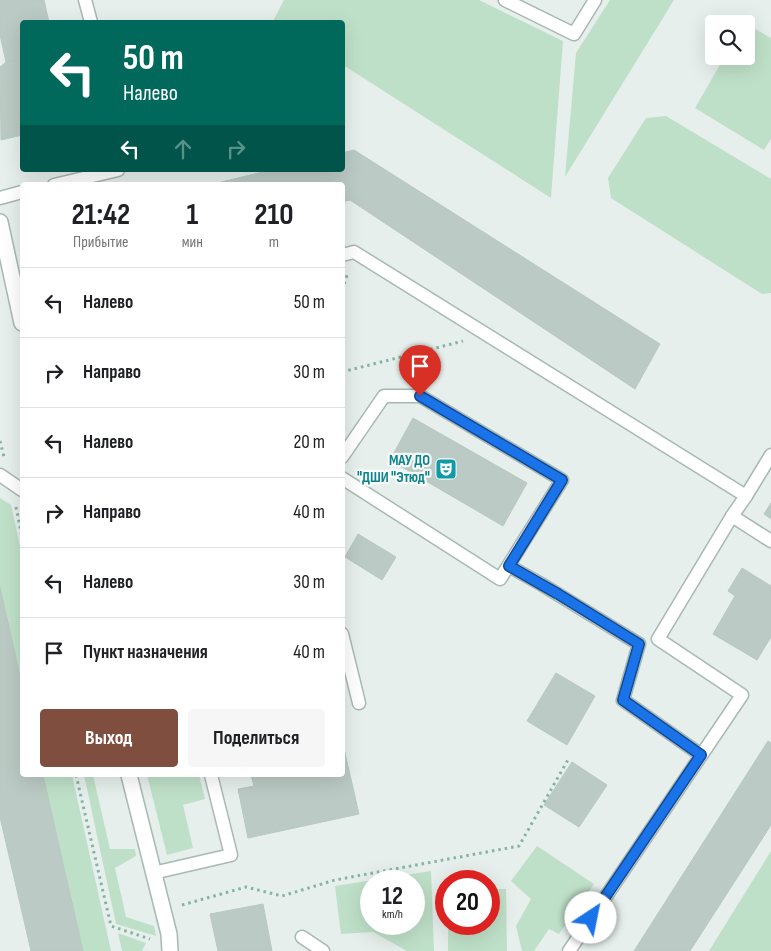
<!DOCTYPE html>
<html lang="ru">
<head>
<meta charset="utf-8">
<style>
  :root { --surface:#fff; --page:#f6f6f6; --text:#202124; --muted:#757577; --line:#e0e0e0; --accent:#7f4e3f }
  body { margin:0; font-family:"Sofia Sans Condensed",sans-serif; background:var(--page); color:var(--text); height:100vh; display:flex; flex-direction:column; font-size:19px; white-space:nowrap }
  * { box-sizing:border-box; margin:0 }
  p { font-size:16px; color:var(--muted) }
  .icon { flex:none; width:28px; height:28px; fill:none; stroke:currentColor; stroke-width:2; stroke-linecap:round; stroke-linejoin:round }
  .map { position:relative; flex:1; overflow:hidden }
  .side { position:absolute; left:20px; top:182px; width:325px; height:595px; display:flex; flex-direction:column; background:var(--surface); border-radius:5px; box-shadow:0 5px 20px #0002 }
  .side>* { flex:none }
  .banner { position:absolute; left:20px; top:20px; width:325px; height:152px; border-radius:5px; box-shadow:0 5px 20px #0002; background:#00695c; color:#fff; overflow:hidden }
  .fabs { position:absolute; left:705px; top:15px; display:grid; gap:10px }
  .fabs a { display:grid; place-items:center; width:50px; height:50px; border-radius:5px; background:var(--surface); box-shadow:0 5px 20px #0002; font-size:25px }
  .speed { position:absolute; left:360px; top:870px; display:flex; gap:10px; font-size:25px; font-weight:700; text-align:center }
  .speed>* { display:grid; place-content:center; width:65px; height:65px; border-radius:50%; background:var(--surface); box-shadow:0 5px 20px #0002; line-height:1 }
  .speed small { font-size:12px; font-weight:400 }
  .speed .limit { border:8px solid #d22; background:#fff; color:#111 }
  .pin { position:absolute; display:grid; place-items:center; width:42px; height:42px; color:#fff; margin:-51px -21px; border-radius:50% 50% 50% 0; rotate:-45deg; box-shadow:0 0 5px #0007 }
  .pin .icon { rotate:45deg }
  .me { position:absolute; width:55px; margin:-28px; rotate:34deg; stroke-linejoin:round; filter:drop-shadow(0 0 4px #0008) }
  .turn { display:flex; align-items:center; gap:18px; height:105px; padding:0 20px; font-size:22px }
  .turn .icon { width:65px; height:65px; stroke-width:2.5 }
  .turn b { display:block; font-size:35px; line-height:42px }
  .lanes { display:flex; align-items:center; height:48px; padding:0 20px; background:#0003; justify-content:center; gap:25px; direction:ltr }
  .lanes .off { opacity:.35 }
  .eta { display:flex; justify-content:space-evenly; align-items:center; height:85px; text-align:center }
  .eta b { font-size:30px; font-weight:700; line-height:35px }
  .primary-button { display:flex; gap:10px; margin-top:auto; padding:10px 20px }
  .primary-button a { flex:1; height:58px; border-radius:5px; background:var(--accent); color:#fff; font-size:20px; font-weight:700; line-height:58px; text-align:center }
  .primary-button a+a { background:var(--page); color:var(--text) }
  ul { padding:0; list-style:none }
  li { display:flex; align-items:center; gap:15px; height:70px; padding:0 20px; border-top:1px solid var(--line) }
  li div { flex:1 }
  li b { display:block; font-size:19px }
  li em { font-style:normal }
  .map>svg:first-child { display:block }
  .green { fill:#bfe0c8; fill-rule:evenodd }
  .building { fill:#bbcac4; stroke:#b8c9c2 }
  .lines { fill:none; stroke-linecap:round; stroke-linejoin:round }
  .service-casing { stroke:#a8b8b2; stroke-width:15 }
  .minor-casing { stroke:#a8b8b2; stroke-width:18 }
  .path { stroke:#86b3a5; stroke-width:3; stroke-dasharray:2.5 4; stroke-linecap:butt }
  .service { stroke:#fff; stroke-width:12 }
  .minor { stroke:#fff; stroke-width:15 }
  .route-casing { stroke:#114b97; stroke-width:12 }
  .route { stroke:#1a73e8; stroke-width:9 }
  .labels { text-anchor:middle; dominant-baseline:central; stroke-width:4.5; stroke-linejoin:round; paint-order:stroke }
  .culture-label { font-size:15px; font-weight:bold; fill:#0d838f; stroke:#f7fbf9; text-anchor:end }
</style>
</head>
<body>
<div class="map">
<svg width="771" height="951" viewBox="0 0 771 951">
  <rect width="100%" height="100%" fill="#e6efeb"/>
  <g class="green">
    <path d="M284,0h195l84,41 -12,157 -208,-133 -1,-43h-66l-3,-1z"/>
    <path d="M610,0h64l-109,177 11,-124z"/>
    <path d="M746,24l25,14v101l-7,11 -69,-42 30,-52h21z"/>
    <path d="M666,116l105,63v114l-9,1 -151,-96 -3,-20 38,-60z"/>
    <path d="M0,498l11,7 11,50v130l-22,-98z"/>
    <path d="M43,775h29l39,176h-28z"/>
    <path d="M84,775h9l17,74h25l1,7 -21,12 11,49 28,9 2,10 -40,-12z"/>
    <path d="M147,775h52l6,24 -22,6 10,43 -26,7z"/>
    <path d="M537,846l57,38 -35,50 -10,-5 -15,22h-12l-6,-25 15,-27 -20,-18z"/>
    <path d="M771,851v100h-62z"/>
    <path d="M431,871l3,80h-27l-34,-19 -32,2 -6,-48zM371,881h43v43h-43z"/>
    <path d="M489,889h17l1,62h-59v-27h41z"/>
    <path d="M118,933l28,10 -4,8h-20z"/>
  </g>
  <g class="building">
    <path d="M0,0h44l5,22h-27v37l-16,3 -6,-27z"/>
    <path d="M22,59v76l-21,5 -1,-73 6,-5z"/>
    <path d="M354,150l306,194 -25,45 -285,-189 -8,2v-17h-133l62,-15h71v-17z"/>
    <path d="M413,418l114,65 -24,43 -113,-66z"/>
    <path d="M771,503v16l-7,-5z"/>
    <path d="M358,534l38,23 -14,23 -37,-23z"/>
    <path d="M742,568l29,18v51l-14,23 -44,-26 22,-38 -7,-5z"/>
    <path d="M0,587l22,98v90h21l40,176h-52l-31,-134z"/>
    <path d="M556,673l39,23 -28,49 -40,-24z"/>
    <path d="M342,740l17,74 -111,24 -10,-49 16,-3 -3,-11h91z"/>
    <path d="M768,741l3,2v82l-81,126h-56z"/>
    <path d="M572,762l35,23 -28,42 -35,-22z"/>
    <path d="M263,904l9,47h-54l-8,-37z"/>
  </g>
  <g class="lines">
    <g class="service-casing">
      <g id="service">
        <path d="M85,0l6,22"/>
        <path d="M505,0l69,34 21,-34"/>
        <path d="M54,185l64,-15"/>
        <path d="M0,198l22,-6"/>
        <path d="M342,255l12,-3 392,244"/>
        <path d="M342,457l42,-61h36l142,84 -62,99 -158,-101"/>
        <path d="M0,475l22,15"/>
        <path d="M732,516l39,25"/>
        <path d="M509,566l32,18 98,60 -16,56 78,55"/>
        <path d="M342,634l17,69"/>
        <path d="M153,873l78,-18 -20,-80"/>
        <path d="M302,937l21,14"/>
        <path d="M569,951l173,-256 -84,-56 74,-123 14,-20 25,-41"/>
      </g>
    </g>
    <g class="minor-casing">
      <g id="minor">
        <path d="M0,222l22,101"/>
        <path d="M129,775l40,159 1,17"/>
      </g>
    </g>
    <g class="path">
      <path d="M342,290l6,-18"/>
      <path d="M342,372l121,-31"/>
      <path d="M0,441l4,16"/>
      <path d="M16,507l6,30"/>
      <path d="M76,775l35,151 39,13"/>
      <path d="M182,905l64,-18 36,9 53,-16 184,-34 50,-88"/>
    </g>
    <use href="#service" class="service"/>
    <use href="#minor" class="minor"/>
  </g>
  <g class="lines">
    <g class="route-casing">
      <path id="route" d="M420,396l142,84 -53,86 49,28 81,50 -16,56 78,55 -110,163"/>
    </g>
    <use href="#route" class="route"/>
  </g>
  <defs>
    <g id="theatre-square" transform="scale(1.125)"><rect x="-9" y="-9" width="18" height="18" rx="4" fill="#0f9aa8" stroke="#f7fbf9"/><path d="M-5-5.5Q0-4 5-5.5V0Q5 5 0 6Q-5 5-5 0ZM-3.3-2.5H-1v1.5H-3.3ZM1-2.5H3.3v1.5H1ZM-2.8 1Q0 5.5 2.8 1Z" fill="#fff"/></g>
  </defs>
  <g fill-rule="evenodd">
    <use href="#theatre-square" x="446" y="469"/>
  </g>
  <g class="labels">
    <g class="culture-label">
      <text x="430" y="460">МАУ ДО<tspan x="430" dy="17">"ДШИ "Этюд"</tspan></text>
    </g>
  </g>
</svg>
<div class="fabs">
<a><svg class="icon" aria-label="search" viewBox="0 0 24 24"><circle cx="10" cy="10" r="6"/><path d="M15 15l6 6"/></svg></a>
</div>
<div class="speed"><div>12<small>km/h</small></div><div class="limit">20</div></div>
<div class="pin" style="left:420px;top:396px;background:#d93025"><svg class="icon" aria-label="arrive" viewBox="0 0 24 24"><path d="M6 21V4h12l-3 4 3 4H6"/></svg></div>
<svg class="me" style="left:591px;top:918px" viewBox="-20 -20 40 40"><circle r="19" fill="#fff"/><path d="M0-13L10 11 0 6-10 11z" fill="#1a73e8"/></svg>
<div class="banner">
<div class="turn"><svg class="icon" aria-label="left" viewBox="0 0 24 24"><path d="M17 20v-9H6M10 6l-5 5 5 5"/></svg><div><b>50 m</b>Налево</div></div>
<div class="lanes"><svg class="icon" aria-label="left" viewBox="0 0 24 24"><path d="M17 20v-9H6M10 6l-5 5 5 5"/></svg><svg class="icon off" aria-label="ahead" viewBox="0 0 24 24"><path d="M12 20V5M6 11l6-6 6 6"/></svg><svg class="icon off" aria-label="right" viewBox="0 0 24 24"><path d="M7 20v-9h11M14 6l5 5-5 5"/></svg></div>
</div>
<section class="side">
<div class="eta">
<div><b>21:42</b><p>Прибытие</p></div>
<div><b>1</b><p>мин</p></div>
<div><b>210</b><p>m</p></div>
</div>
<ul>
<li><svg class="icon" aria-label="left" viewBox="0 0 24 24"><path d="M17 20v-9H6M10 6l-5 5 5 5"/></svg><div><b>Налево</b></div><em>50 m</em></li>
<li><svg class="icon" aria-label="right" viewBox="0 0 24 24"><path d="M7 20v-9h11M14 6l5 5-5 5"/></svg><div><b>Направо</b></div><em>30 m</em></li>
<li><svg class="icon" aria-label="left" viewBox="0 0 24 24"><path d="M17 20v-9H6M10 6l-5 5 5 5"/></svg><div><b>Налево</b></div><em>20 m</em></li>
<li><svg class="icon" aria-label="right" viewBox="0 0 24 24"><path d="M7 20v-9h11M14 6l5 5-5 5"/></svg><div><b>Направо</b></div><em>40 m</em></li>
<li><svg class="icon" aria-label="left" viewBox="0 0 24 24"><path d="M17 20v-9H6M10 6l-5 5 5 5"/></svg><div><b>Налево</b></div><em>30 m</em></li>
<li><svg class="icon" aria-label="arrive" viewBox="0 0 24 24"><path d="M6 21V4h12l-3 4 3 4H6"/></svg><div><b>Пункт назначения</b></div><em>40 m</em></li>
</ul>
<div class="primary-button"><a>Выход</a><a>Поделиться</a></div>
</section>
</div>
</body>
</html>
